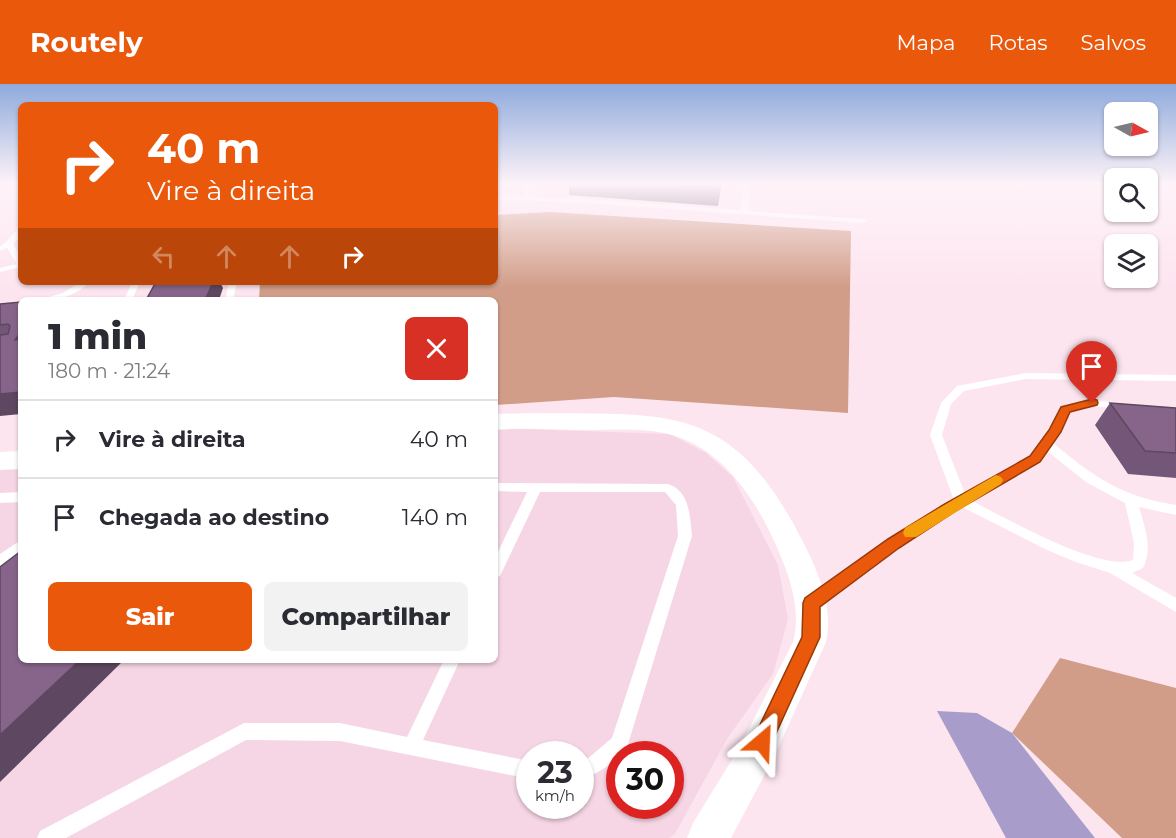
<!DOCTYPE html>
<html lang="pt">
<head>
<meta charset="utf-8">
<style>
  :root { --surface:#fff; --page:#f2f2f3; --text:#2b2b33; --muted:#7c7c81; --line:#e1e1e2; --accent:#ea580c }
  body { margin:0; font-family:Montserrat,sans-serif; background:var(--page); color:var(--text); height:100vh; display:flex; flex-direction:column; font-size:22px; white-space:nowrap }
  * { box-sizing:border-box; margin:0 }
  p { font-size:20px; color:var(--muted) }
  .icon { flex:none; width:33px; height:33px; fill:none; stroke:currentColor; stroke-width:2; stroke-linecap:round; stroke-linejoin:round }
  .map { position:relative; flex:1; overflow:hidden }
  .details { position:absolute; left:18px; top:213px; width:480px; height:366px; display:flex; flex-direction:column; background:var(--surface); border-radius:9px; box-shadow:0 2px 4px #0004 }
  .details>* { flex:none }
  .guide { position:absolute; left:18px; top:18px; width:480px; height:183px; border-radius:9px; box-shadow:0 2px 4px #0004; background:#ea580c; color:#fff; overflow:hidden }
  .needle { width:39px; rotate:98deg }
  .tools { position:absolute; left:1104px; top:18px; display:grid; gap:12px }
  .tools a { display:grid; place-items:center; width:54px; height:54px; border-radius:9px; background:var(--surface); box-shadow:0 2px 4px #0004; font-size:30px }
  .speed { position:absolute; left:516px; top:657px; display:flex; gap:12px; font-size:30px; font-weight:700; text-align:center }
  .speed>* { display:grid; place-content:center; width:78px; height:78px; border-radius:50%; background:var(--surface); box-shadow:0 2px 4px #0004; line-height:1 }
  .speed small { font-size:15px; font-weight:400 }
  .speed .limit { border:9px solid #d22; background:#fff; color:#111 }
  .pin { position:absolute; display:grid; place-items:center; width:51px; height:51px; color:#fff; margin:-62px -26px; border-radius:50% 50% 50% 0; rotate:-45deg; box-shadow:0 0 6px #0007 }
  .pin .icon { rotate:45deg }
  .me { position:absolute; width:66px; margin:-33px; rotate:26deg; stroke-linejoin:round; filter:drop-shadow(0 0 4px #0008) }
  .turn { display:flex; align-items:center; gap:21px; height:126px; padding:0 30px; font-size:27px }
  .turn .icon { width:78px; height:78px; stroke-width:2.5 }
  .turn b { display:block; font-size:42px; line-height:51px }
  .lanes { display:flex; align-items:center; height:57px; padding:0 30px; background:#0003; justify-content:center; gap:30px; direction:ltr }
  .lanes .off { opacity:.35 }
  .round { display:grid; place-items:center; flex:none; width:63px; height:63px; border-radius:9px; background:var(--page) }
  .head { display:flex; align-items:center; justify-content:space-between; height:102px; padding:0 30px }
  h1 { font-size:36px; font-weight:800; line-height:45px }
  .primary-button { display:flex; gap:12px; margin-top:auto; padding:12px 30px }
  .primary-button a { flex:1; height:69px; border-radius:9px; background:var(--accent); color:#fff; font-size:24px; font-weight:800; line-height:69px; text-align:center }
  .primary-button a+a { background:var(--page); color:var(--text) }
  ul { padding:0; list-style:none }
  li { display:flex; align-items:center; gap:18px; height:78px; padding:0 30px; border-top:2px solid var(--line) }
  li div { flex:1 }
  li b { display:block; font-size:22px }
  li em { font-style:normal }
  header { display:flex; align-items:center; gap:36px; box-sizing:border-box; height:84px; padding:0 30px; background:var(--accent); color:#fff }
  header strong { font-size:28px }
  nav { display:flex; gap:33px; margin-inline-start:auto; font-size:21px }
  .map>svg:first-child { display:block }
  .built { fill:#f6d6e4; fill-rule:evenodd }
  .forest { fill:#d19d88 }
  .water { fill:#a89ccb }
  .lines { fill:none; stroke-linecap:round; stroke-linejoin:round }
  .lane { fill:#fff; fill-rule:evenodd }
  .street { fill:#fff; fill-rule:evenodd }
  .wall { fill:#745778 }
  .shaded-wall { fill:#5e4761 }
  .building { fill:#87658b; stroke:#5e4761; stroke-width:1.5 }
  .route { fill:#ea580c; stroke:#983908; stroke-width:1.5 }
  .slow { fill:#f59e0b }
</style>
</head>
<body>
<header>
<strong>Routely</strong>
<nav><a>Mapa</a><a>Rotas</a><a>Salvos</a></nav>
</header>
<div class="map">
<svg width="1176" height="754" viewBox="0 0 1176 754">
  <rect width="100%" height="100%" fill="#fde5f0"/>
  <path class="built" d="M495,344l175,6 36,19 27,24 45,88 10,54 -15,55 -46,65 -52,95 -6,4h-669v-369l21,-1v192h474zM530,670h50v52h-50zM620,670h50v52h-50z"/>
  <g class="forest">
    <path d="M550,128l301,19 -3,182 -234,-16 -119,8v-105h-236l1,-18h235v-67z"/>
    <path d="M1060,574l116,30v150h-54l-110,-105z"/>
  </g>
  <path class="water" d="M937,627l40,2 35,20 83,105h-89z"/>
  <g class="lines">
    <g class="lane">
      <path d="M524,99h6l-1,14 45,1 167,12 2,-27h6v28l114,8 4,2 -4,2 -289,-21 -79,-2v-4l28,1z"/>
      <path d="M18,144h3v7l-8,9 8,13v10l-21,5v-4l17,-4 -10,-16 -7,3v-5l6,-4z"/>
      <path d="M80,198h10c-16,15 -31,18 -52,18l25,-7z"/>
      <path d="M132,198h8l-8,18h-8z"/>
      <path d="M229,198h8l-4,18h-8z"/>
      <path d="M1026,289l150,2v6l-150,-2 -62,12 -13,13 -9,31 23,59 66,-38 19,-25 11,-23 31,-8 37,4 1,2 -5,3 -33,-3 -23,6 -8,20 -8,11c41,34 69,54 123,62v10l-37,-8c6,21 14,41 4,61l-11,5 44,25v14l-66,-39 -34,-11 -29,-12 -85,-43 -64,40 -81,60 -5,2 -5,-2 -2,-4 2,-4 81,-60 66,-39 -24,-65 11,-32 16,-17zM1047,367l39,31 39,21 9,40 -1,17c-32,13 -129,-43 -161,-59l67,-39z"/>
      <path d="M495,399l173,1c22,7 22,33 24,52l-64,208c-6,15 -32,32 -48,35v-18l6,-1 26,-22 66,-202 -2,-31 -11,-13h-125l-40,84 -5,2v-20l32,-66 -32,-1z"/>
      <path d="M21,408v10l-21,1v-10z"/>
      <path d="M21,456v13l-16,13 -5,2v-14z"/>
      <path d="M444,576h16l-37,80 107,21v18l-190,-38 -94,-1 -180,98h-29l3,-7 204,-108h96l67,14z"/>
    </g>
    <g class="street">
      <path d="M531,329c137,2 199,-12 270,125 16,31 33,68 25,104l-52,115 -43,81h-44l6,-15 45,-73 55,-108c9,-33 -4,-67 -17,-97 -22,-49 -56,-100 -112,-112 -24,-5 -49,-3 -73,-3 -32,0 -64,-3 -96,0v-16z"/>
      <path d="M21,367v18l-21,1v-18z"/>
    </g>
  </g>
  <g class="wall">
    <path d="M569,99h153l-4,23 -149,-11z"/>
    <path d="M21,218l-21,114v-112z"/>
    <path d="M1110,319l66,5v70l-48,-4 -33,-49z"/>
  </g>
  <g class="shaded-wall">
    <path d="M213,198h7l3,6 -4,12h-14z"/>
    <path d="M21,248v17l-6,-9z"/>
    <path d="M21,308v22l-21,2v-22z"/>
    <path d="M80,576h44l-124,122v-47z"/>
  </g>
  <g class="building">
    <path d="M646,99h75l-1,5z"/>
    <path d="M156,198h57l-8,18h-59z"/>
    <path d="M21,218v30l-6,8 6,-1v53l-21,2v-59l8,-1 2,-8 -2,-2 -8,1v-21z"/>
    <path d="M1110,319l66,5v45l-31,-2z"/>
    <path d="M21,467v109h59l-80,75v-168z"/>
  </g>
  <linearGradient id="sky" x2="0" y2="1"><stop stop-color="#8eaadc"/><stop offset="0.49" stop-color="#fef3f8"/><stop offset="1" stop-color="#fef3f8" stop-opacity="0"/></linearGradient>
  <rect width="1176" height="204" fill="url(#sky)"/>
  <path class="route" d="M1092,315l5,1 1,3 -1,2 -27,7 -9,20 -21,30 -86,50 -55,36 -79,59v30l-51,112 -7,3 -7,-3 -3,-7 3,-7 47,-98 1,-34 2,-5 83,-59 55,-34 87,-49 19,-26 12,-23z"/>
  <path class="slow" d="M996,391l5,2 2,3 -2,4 -85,53h-11l-2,-4 2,-5z"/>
</svg>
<div class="tools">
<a><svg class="needle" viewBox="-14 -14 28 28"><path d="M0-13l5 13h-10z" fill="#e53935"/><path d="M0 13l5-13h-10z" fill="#7c7c81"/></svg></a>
<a><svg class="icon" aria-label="search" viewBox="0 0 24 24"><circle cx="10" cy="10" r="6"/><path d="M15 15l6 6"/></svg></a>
<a><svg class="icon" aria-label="layers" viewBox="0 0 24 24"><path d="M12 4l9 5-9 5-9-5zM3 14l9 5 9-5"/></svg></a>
</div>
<div class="speed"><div>23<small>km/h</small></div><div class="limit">30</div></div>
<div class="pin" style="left:1092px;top:319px;background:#d93025"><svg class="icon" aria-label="arrive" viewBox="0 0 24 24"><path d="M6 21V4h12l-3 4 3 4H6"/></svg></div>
<svg class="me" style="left:762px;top:658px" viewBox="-20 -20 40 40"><path d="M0-17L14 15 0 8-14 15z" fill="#ea580c" stroke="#fff" stroke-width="4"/></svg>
<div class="guide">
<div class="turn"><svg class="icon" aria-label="right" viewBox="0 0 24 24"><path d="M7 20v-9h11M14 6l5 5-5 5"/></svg><div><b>40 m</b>Vire à direita</div></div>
<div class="lanes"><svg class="icon off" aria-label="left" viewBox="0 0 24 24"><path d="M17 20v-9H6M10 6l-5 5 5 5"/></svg><svg class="icon off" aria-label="ahead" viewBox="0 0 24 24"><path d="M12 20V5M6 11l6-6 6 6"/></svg><svg class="icon off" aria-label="ahead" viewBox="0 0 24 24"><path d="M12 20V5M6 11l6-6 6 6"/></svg><svg class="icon" aria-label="right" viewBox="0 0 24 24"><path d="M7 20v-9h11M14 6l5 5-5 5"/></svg></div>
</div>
<section class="details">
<div class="head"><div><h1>1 min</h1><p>180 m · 21:24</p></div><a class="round" style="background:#d93025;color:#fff"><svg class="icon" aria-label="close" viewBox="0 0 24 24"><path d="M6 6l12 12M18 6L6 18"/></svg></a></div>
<ul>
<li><svg class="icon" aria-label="right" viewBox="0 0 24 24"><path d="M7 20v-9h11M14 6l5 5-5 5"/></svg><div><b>Vire à direita</b></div><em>40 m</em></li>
<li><svg class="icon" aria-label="arrive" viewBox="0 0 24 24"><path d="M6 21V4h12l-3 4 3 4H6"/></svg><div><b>Chegada ao destino</b></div><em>140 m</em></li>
</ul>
<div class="primary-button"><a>Sair</a><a>Compartilhar</a></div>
</section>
</div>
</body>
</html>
